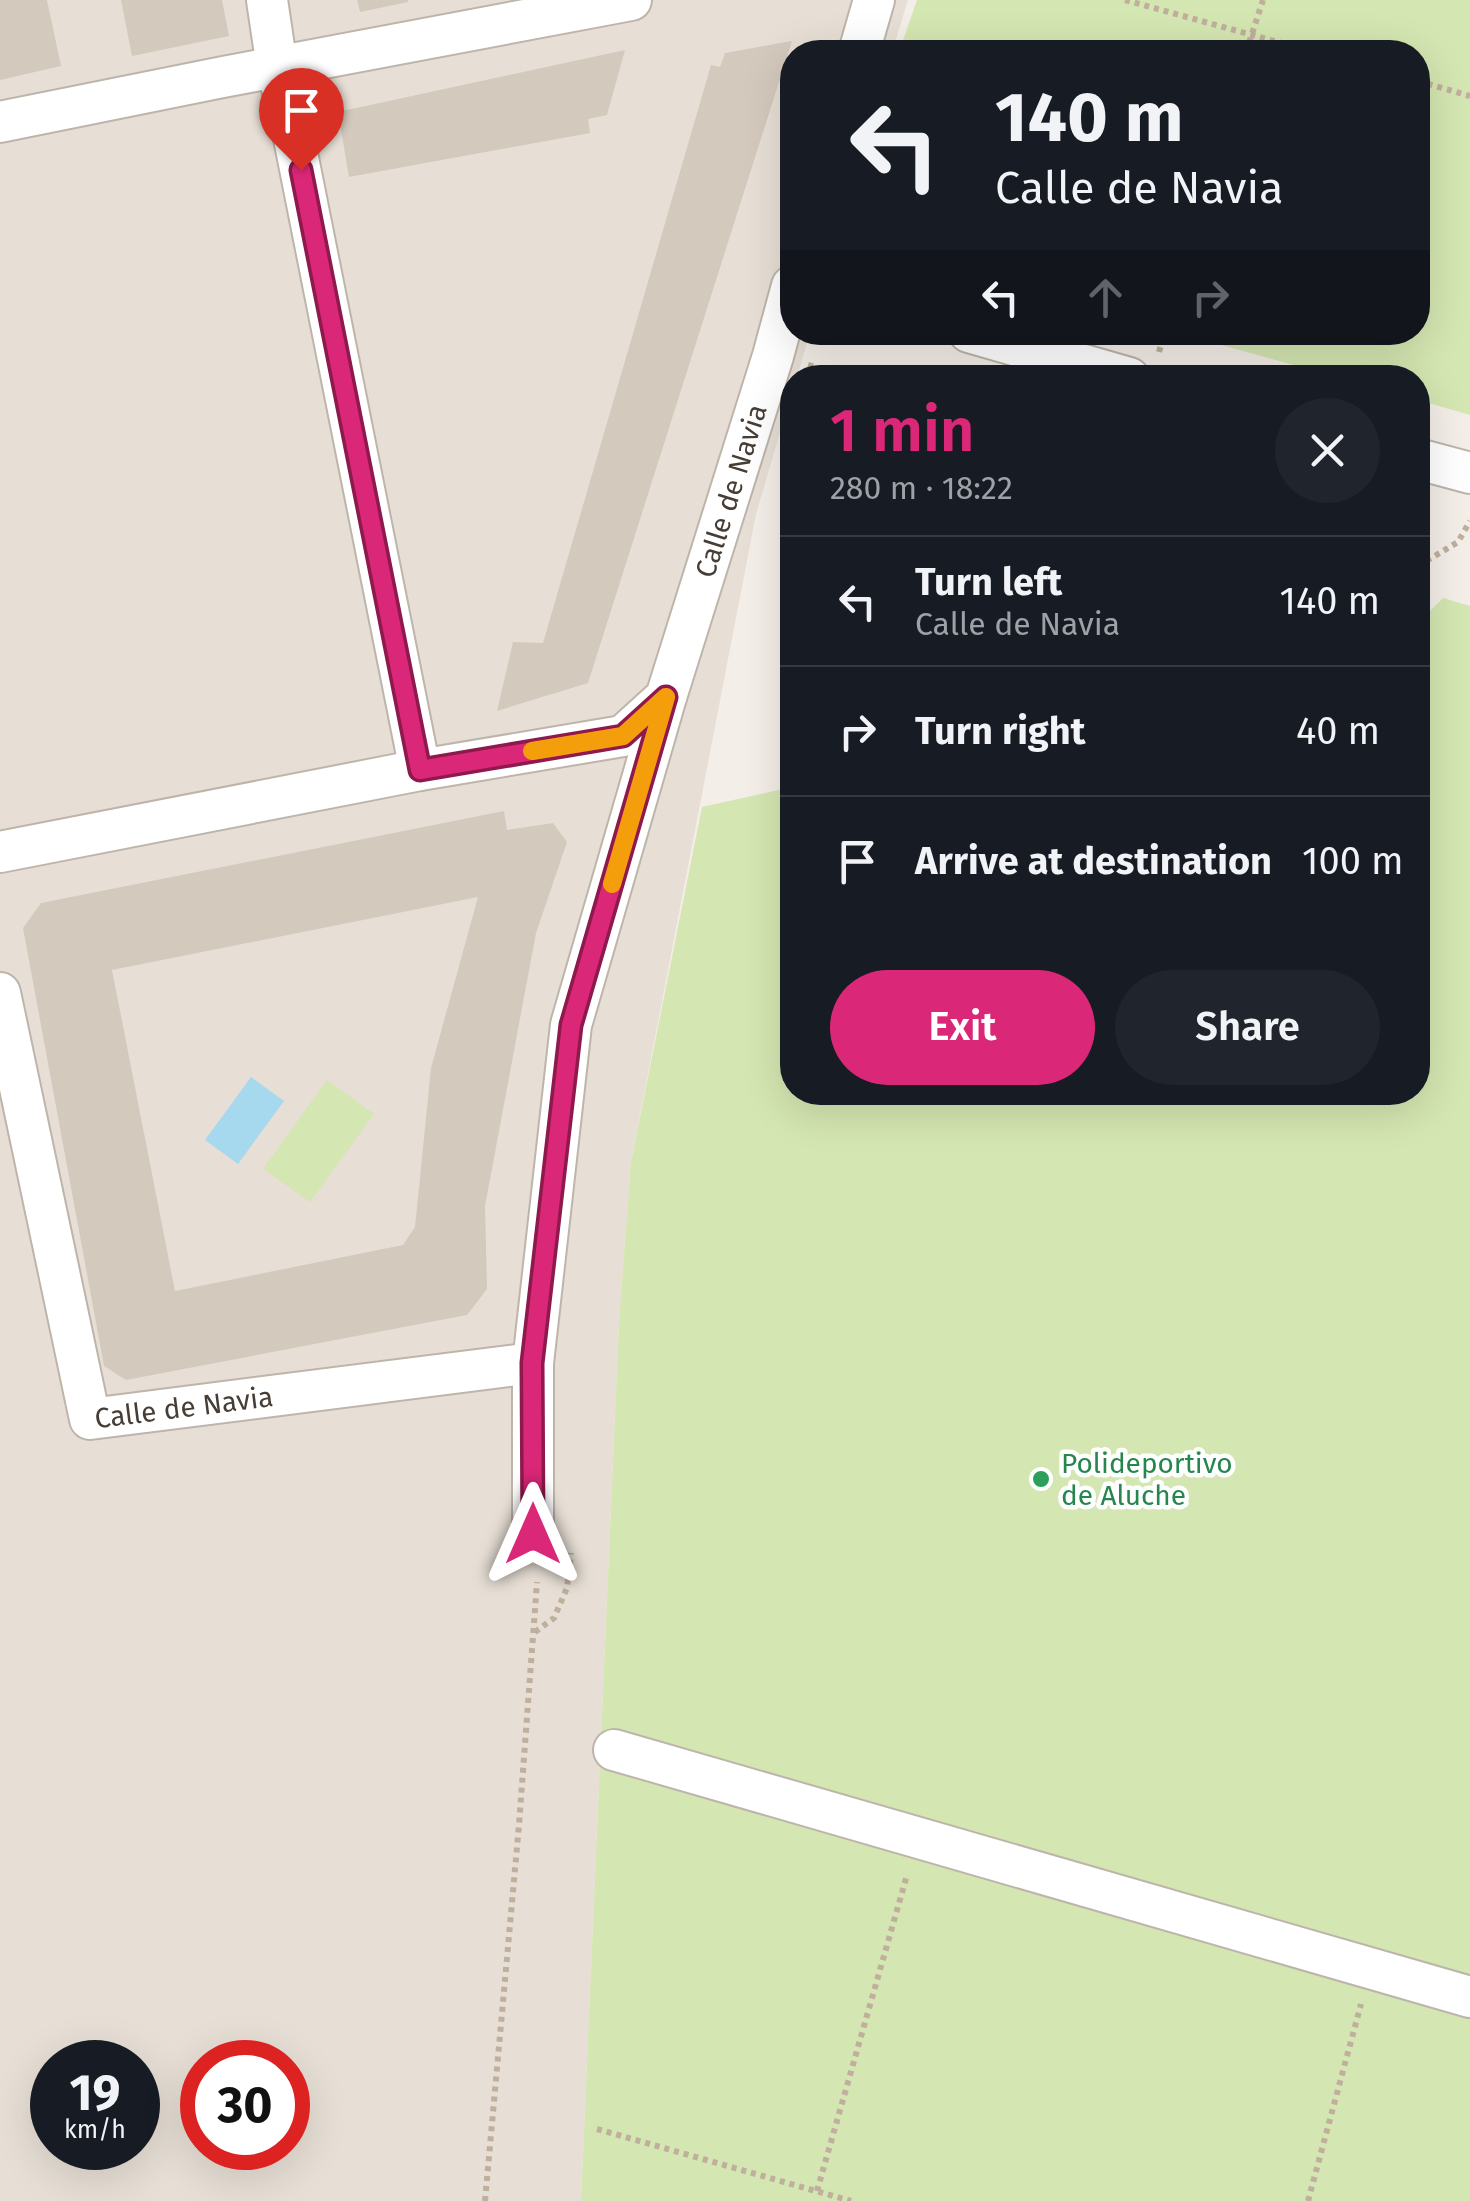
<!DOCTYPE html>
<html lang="en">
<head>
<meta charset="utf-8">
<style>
  :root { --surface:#171b24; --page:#20242c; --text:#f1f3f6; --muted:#9ea1a6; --line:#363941; --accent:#db2777 }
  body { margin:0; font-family:"Fira Sans",sans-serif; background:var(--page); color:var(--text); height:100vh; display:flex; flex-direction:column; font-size:38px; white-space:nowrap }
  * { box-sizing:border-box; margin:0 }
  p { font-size:32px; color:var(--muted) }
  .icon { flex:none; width:55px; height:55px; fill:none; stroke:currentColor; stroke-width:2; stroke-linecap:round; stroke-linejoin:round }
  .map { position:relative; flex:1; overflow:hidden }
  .drawer { position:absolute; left:780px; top:365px; width:650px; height:740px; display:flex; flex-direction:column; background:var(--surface); border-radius:40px; box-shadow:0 10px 40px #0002 }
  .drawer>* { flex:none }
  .banner { position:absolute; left:780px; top:40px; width:650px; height:305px; border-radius:40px; box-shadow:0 10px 40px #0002; background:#171b24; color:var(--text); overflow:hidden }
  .speed { position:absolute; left:30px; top:2040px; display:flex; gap:20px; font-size:50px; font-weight:700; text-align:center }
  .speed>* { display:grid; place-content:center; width:130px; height:130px; border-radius:50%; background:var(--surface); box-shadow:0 10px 40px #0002; line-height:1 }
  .speed small { font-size:25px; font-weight:400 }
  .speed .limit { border:15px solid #d22; background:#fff; color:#111 }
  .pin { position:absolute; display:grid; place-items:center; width:85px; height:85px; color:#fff; margin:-102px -42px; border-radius:50% 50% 50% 0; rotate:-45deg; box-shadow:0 0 10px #0007 }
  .pin .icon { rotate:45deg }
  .me { position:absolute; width:110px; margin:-55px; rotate:0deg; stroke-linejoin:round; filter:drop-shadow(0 0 8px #0008) }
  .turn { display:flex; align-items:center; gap:35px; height:210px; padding:0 50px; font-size:45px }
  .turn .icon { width:130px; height:130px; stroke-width:2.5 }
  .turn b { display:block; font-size:70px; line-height:85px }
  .lanes { display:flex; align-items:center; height:95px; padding:0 50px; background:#0003; justify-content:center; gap:50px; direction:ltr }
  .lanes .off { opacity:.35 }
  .round { display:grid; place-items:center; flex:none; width:105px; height:105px; border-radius:52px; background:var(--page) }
  .head { display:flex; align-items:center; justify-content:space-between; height:170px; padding:0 50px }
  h1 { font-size:60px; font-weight:600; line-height:75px; color:var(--accent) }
  .cta { display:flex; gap:20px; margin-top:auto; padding:20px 50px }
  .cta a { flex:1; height:115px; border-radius:60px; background:var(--accent); color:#fff; font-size:40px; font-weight:600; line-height:115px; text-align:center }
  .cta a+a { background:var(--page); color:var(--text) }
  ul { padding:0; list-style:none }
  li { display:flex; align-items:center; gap:30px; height:130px; padding:0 50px; border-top:2px solid var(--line) }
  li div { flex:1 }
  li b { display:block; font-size:38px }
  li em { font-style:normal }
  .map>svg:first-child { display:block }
  .residential { fill:#e7dfd5; fill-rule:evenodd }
  .green { fill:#d4e6b1 }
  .water { fill:#a6d8ee }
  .building { fill:#d4c9bd; fill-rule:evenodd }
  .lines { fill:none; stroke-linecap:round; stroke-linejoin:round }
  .minor-casing { stroke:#beb5aa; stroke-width:44 }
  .path { stroke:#bfaf9c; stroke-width:6; stroke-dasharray:5 5; stroke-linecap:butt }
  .minor { stroke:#fff; stroke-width:40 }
  .route-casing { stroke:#8e194d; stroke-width:25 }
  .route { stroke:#db2777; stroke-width:18 }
  .slow { stroke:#f59e0b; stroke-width:18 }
  .leisure-dot { fill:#2e9e5b; stroke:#fff; stroke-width:4 }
  .labels { text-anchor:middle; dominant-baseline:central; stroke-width:9; stroke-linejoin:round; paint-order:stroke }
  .street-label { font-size:28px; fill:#463e36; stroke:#fff }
  .leisure-label { font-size:28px; fill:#27864d; stroke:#fff; text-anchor:start }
</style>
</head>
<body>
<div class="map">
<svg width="1470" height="2201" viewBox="0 0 1470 2201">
  <rect width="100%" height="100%" fill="#f3eee7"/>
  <path class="residential" d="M0,0h908l-16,52h-100v280l18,1 -13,44 -5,1v14l-36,122 -125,648 -12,160 -38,879h-581zM52,2062h86v86h-86zM202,2062h86v86h-86z"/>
  <g class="green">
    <path d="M917,0h553v415l-52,-15v-22l-81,-1 -159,-44 240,-1v-280h-519z"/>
    <path d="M1443,598l27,8v1595h-889l38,-879 12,-160 71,-355 90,-20v305h626v-469z"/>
    <path d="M327,1080l47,34 -64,88 -47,-33z"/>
  </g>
  <path class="water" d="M251,1077l33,24 -46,63 -33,-24z"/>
  <g class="building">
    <path d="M0,0h47l14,66 -61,14z"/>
    <path d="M121,0h101l7,36 -97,20z"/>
    <path d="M357,0h51v2l-48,10z"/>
    <path d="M792,41l-204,642 -91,28 16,-69 30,1 168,-578 9,2 5,-14z"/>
    <path d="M625,50l-18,65 -19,4 2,14 -241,44 -11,-65z"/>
    <path d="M504,811l3,19 46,-7 14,19 -31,91 -51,273 2,83 -20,26 -341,65 -22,-14 -81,-438 18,-25zM478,897l-47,171 -16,159 -12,18 -228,46 -63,-321z"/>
  </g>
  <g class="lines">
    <g class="minor-casing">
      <g id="minor">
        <path d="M267,0l10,67 16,66 127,637"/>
        <path d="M859,52l15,-52"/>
        <path d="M0,122l223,-45 408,-77"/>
        <path d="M969,332l160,46"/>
        <path d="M1418,459l52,14"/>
        <path id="s1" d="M0,852l420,-82 203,-34 43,-39 107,-341 19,-70"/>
        <path id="s2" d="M0,993l90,426 443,-56 38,-338 95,-328"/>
        <path d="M533,1363v172"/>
        <path d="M614,1750l856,247"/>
      </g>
    </g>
    <g class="path">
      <path d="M1125,0l189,52"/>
      <path d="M1246,52l17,-52"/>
      <path d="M1418,81l52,15"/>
      <path d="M1159,352l6,-20"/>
      <path d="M808,365l31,9 6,4"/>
      <path d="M1418,566l40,-24 12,-21"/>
      <path d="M792,641l-8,31 8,12"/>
      <path d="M535,1632l19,-14 13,-30 4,-35"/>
      <path d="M597,2129l254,72"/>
      <path d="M817,2191l90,-316"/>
      <path d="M485,2201l34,-376 18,-243"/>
      <path d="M1308,2201l53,-197"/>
    </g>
    <use href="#minor" class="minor"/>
  </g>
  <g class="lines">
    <g class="route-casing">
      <path id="route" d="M301,170l119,600 203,-34 43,-39 -95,328 -39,338 1,171"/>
    </g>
    <use href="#route" class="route"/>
    <path class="slow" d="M532,751l91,-15 43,-39 -54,187"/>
  </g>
  <circle class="leisure-dot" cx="1041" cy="1479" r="10"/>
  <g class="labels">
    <g class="street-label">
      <text stroke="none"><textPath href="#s1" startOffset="908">Calle de Navia</textPath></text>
      <text stroke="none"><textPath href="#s2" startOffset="530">Calle de Navia</textPath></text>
    </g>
    <g class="leisure-label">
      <text x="1061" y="1463">Polideportivo<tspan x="1061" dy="32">de Aluche</tspan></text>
    </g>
  </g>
</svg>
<div class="speed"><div>19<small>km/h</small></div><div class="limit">30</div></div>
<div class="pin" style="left:301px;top:170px;background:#d93025"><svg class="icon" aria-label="arrive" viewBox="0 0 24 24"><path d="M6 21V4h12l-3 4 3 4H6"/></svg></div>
<svg class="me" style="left:533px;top:1534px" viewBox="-20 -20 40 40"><path d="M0-17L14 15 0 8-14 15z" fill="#db2777" stroke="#fff" stroke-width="4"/></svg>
<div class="banner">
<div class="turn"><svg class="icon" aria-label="left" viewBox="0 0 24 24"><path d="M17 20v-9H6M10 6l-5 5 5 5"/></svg><div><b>140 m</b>Calle de Navia</div></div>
<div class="lanes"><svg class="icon" aria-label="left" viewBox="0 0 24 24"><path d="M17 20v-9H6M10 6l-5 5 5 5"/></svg><svg class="icon off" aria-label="ahead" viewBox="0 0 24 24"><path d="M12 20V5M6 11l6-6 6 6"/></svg><svg class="icon off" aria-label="right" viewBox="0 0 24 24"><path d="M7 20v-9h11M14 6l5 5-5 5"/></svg></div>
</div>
<section class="drawer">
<div class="head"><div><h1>1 min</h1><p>280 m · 18:22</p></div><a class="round"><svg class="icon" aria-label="close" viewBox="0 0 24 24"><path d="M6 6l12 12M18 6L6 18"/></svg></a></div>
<ul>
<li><svg class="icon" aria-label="left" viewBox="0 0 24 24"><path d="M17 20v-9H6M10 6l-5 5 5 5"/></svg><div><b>Turn left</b><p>Calle de Navia</p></div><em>140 m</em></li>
<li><svg class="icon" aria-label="right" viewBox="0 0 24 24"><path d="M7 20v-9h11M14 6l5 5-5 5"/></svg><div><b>Turn right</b></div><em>40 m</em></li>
<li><svg class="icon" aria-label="arrive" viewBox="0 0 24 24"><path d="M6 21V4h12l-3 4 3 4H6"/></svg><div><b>Arrive at destination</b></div><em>100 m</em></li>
</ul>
<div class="cta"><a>Exit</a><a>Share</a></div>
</section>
</div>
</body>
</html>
